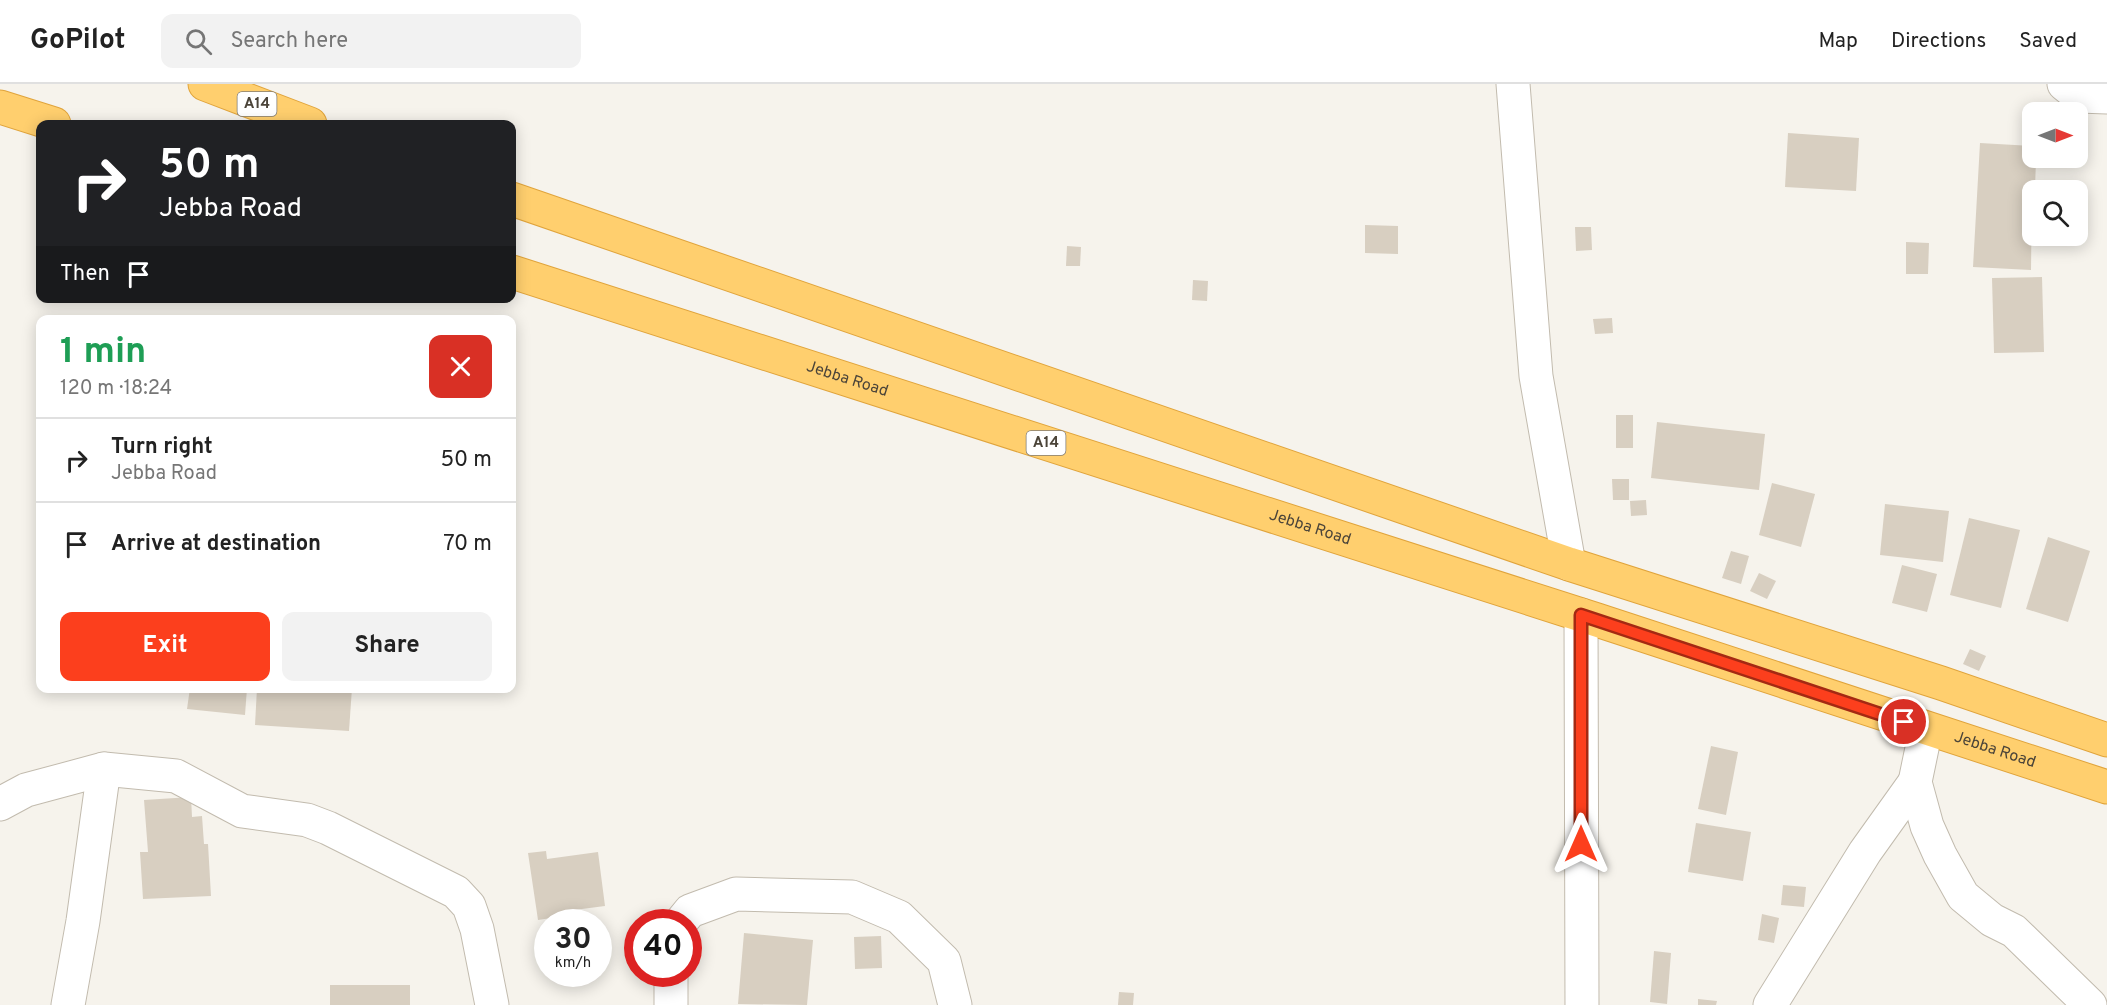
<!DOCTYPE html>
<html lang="en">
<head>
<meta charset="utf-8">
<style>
  :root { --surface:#fff; --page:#f2f2f2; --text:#222; --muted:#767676; --line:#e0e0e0; --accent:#fc3f1d }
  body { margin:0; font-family:Overpass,sans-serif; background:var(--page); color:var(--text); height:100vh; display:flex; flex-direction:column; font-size:22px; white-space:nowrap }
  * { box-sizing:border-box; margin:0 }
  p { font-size:20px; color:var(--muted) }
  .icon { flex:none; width:33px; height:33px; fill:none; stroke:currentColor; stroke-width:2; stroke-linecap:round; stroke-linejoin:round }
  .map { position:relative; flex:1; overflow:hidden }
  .drawer { position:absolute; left:36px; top:231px; width:480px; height:378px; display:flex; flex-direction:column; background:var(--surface); border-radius:12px; box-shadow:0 3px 15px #0003 }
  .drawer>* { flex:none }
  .banner { position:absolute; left:36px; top:36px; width:480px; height:183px; border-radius:12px; box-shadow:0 3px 15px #0003; background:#202124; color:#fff; overflow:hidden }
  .needle { width:39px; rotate:90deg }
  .controls { position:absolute; left:2022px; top:18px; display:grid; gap:12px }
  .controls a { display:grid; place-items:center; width:66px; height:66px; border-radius:12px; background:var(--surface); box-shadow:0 3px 15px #0003; font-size:30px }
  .speed { position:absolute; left:534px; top:825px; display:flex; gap:12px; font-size:30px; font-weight:700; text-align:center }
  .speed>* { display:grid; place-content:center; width:78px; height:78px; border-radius:50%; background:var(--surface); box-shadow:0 3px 15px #0003; line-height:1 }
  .speed small { font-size:15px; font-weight:400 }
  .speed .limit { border:9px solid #d22; background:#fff; color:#111 }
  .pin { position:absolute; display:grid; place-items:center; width:51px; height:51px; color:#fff; margin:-26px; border:3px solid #fff; border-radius:50%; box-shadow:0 2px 6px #0007 }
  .me { position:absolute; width:66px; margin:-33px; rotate:0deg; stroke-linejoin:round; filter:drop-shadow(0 0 4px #0008) }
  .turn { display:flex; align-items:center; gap:21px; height:126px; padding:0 24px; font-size:27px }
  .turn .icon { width:78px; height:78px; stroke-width:2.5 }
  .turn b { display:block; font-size:42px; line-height:51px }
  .then { display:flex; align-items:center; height:57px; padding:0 24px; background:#0003; gap:12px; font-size:22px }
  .round { display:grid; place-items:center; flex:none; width:63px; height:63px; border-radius:12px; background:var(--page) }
  .headline { display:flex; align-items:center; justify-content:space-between; height:102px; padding:0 24px }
  h1 { font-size:36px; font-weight:700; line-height:45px; color:#1e9e55 }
  .primary-button { display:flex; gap:12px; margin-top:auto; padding:12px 24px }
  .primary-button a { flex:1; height:69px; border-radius:12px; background:var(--accent); color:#fff; font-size:24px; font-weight:700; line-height:69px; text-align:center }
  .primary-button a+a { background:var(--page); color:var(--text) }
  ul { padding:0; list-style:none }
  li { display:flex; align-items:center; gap:18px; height:84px; padding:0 24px; border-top:2px solid var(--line) }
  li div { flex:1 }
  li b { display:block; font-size:22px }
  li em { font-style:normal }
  header { display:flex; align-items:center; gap:36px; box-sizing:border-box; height:84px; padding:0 30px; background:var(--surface); border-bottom:2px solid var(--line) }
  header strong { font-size:28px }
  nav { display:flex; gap:33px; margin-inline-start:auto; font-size:21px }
  .search { width:420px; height:54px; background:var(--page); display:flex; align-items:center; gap:15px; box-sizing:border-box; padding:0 21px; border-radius:12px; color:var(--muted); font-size:22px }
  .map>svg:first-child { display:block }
  .building { fill:#d8cfc1 }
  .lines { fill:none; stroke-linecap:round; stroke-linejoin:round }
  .minor-casing { stroke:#c2bbae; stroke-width:35 }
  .highway-casing { stroke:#e0a43c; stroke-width:35 }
  .minor { stroke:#fff; stroke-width:33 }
  .highway { stroke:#ffcf6e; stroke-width:33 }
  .route-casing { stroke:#a42913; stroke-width:15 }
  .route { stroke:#fc3f1d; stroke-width:10 }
  .labels { text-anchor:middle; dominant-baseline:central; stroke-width:4.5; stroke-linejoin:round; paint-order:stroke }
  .shield { fill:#fff; stroke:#817c74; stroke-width:1.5 }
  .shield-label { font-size:15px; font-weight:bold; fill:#4b4439 }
  .street-label { font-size:16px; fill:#4b4439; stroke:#fff }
</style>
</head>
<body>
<header>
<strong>GoPilot</strong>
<div class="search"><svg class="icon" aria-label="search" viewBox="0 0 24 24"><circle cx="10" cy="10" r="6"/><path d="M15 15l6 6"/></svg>Search here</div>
<nav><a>Map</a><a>Directions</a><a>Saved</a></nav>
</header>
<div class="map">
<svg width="2107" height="921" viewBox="0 0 2107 921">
  <rect width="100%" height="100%" fill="#f6f3ec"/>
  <g class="building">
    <path d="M1788,49l71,5 -3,53 -71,-4z"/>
    <path d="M1980,59l52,3v12h4l-1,32h-3l-1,80 -58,-3z"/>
    <path d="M1365,141l33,1v28l-33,-1z"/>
    <path d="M1575,143h16l1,23 -16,1z"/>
    <path d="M1906,158l23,1 -1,31h-22z"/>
    <path d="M1067,162l14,1 -1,19h-14z"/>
    <path d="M2042,193l2,75 -50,1 -2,-75z"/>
    <path d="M1193,196l15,1 -1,20 -15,-1z"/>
    <path d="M1612,234l1,15 -18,1 -2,-15z"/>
    <rect x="1616" y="331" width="17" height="33"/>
    <path d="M1657,338l108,12 -6,56 -108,-12z"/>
    <path d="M1612,395h17v21h-16z"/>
    <path d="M1772,399l43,11 -14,53 -42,-12z"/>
    <path d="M1646,416l1,15 -16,1 -1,-15z"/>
    <path d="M1885,420l64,7 -6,51 -63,-7z"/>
    <path d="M1969,434l51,12 -19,78 -51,-13z"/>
    <path d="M2048,453l42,14 -22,71 -42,-13z"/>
    <path d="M1731,467l18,5 -8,28 -19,-6z"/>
    <path d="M1902,481l35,9 -10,38 -35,-9z"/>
    <path d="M1759,489l17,8 -9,18 -17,-8z"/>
    <path d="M1970,565l16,7 -7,15 -16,-7z"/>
    <path d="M190,604h57l-2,27 -58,-6z"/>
    <path d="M257,604h95l-3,43 -94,-6z"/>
    <path d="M1711,662l27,6 -12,63 -28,-6z"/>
    <path d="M191,713l1,20 10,-1 2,28h4l3,52 -68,3 -3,-47h8l-4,-52z"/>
    <path d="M1696,739l55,9 -8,49 -55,-9z"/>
    <path d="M546,767l1,8 51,-7 7,54 -31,4 2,12h-25v-4l-13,2 -10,-67z"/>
    <path d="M1783,801l23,2 -2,20 -23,-2z"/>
    <path d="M1762,830l17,4 -5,25 -16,-3z"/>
    <path d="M744,849l69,7 -6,65 -69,-1z"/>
    <path d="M881,852l1,32 -27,1 -1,-32z"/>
    <path d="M1654,867l17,2 -4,51 -17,-2z"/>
    <rect x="330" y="901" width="80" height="20"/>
    <path d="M1119,908l15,1 -1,12h-15z"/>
    <path d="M1698,915l19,2 -1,4h-18z"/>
  </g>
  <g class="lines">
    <g class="minor-casing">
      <g id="minor">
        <path d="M1513,0l23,292 33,188"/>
        <path d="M2064,0l15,12 28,1"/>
        <path d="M1581,531l1,390"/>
        <path d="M1926,645l-11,53 12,44 13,29 23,41 29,24 22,11 76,74"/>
        <path d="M0,720l26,-14 78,-21 72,7 66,35 65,9 21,8 128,64 13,14 8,23 15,76"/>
        <path d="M681,838l9,-11 46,-17 116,3 47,20 45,44 11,44"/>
        <path d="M68,921l15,-84 21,-152"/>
        <path d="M671,921v-31"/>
        <path d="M1770,921l95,-153 50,-70"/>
      </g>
    </g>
    <g class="highway-casing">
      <g id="highway">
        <path d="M205,0l105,40"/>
        <path d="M0,23l54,17"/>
        <path d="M512,115l1057,365 372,119 166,57"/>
        <path id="s1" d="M512,188l1085,348 510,167"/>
      </g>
    </g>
    <use href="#minor" class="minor"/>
    <use href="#highway" class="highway"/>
  </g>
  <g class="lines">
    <g class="route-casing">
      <path id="route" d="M1581,760v-229l323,107"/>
    </g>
    <use href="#route" class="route"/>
  </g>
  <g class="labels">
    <g class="shield">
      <rect x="237.5" y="8" width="39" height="24" rx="4.5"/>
      <rect x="1026.5" y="347" width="39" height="24" rx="4.5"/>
    </g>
    <g class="shield-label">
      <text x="257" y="20">A14</text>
      <text x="1046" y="359">A14</text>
    </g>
    <g class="street-label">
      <text stroke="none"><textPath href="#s1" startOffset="352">Jebba Road</textPath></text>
      <text stroke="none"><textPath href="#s1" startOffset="838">Jebba Road</textPath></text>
      <text stroke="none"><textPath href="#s1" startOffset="1558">Jebba Road</textPath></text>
    </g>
  </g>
</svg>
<div class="controls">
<a><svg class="needle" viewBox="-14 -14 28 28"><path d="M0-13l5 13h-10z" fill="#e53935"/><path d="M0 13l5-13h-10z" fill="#767676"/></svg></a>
<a><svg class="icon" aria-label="search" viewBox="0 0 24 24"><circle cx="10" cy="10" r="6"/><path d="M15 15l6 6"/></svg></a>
</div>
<div class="speed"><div>30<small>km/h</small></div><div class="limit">40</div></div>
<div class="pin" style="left:1904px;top:638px;background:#d93025"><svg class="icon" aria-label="arrive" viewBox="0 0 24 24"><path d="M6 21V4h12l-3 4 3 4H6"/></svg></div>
<svg class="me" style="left:1581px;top:760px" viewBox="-20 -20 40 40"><path d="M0-17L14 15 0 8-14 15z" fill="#fc3f1d" stroke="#fff" stroke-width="4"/></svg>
<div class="banner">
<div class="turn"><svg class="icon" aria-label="right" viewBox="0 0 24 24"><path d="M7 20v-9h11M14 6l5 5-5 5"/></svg><div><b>50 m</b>Jebba Road</div></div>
<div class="then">Then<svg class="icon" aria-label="arrive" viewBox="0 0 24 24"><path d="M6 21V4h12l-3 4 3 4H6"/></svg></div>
</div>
<section class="drawer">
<div class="headline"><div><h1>1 min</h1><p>120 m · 18:24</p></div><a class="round" style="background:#d93025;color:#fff"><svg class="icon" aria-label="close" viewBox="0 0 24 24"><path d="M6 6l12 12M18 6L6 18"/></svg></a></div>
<ul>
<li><svg class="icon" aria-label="right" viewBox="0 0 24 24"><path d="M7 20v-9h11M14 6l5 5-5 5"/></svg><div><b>Turn right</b><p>Jebba Road</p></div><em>50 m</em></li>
<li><svg class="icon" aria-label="arrive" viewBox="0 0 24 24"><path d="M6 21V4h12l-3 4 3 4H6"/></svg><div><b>Arrive at destination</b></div><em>70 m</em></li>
</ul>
<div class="primary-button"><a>Exit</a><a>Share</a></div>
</section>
</div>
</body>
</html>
